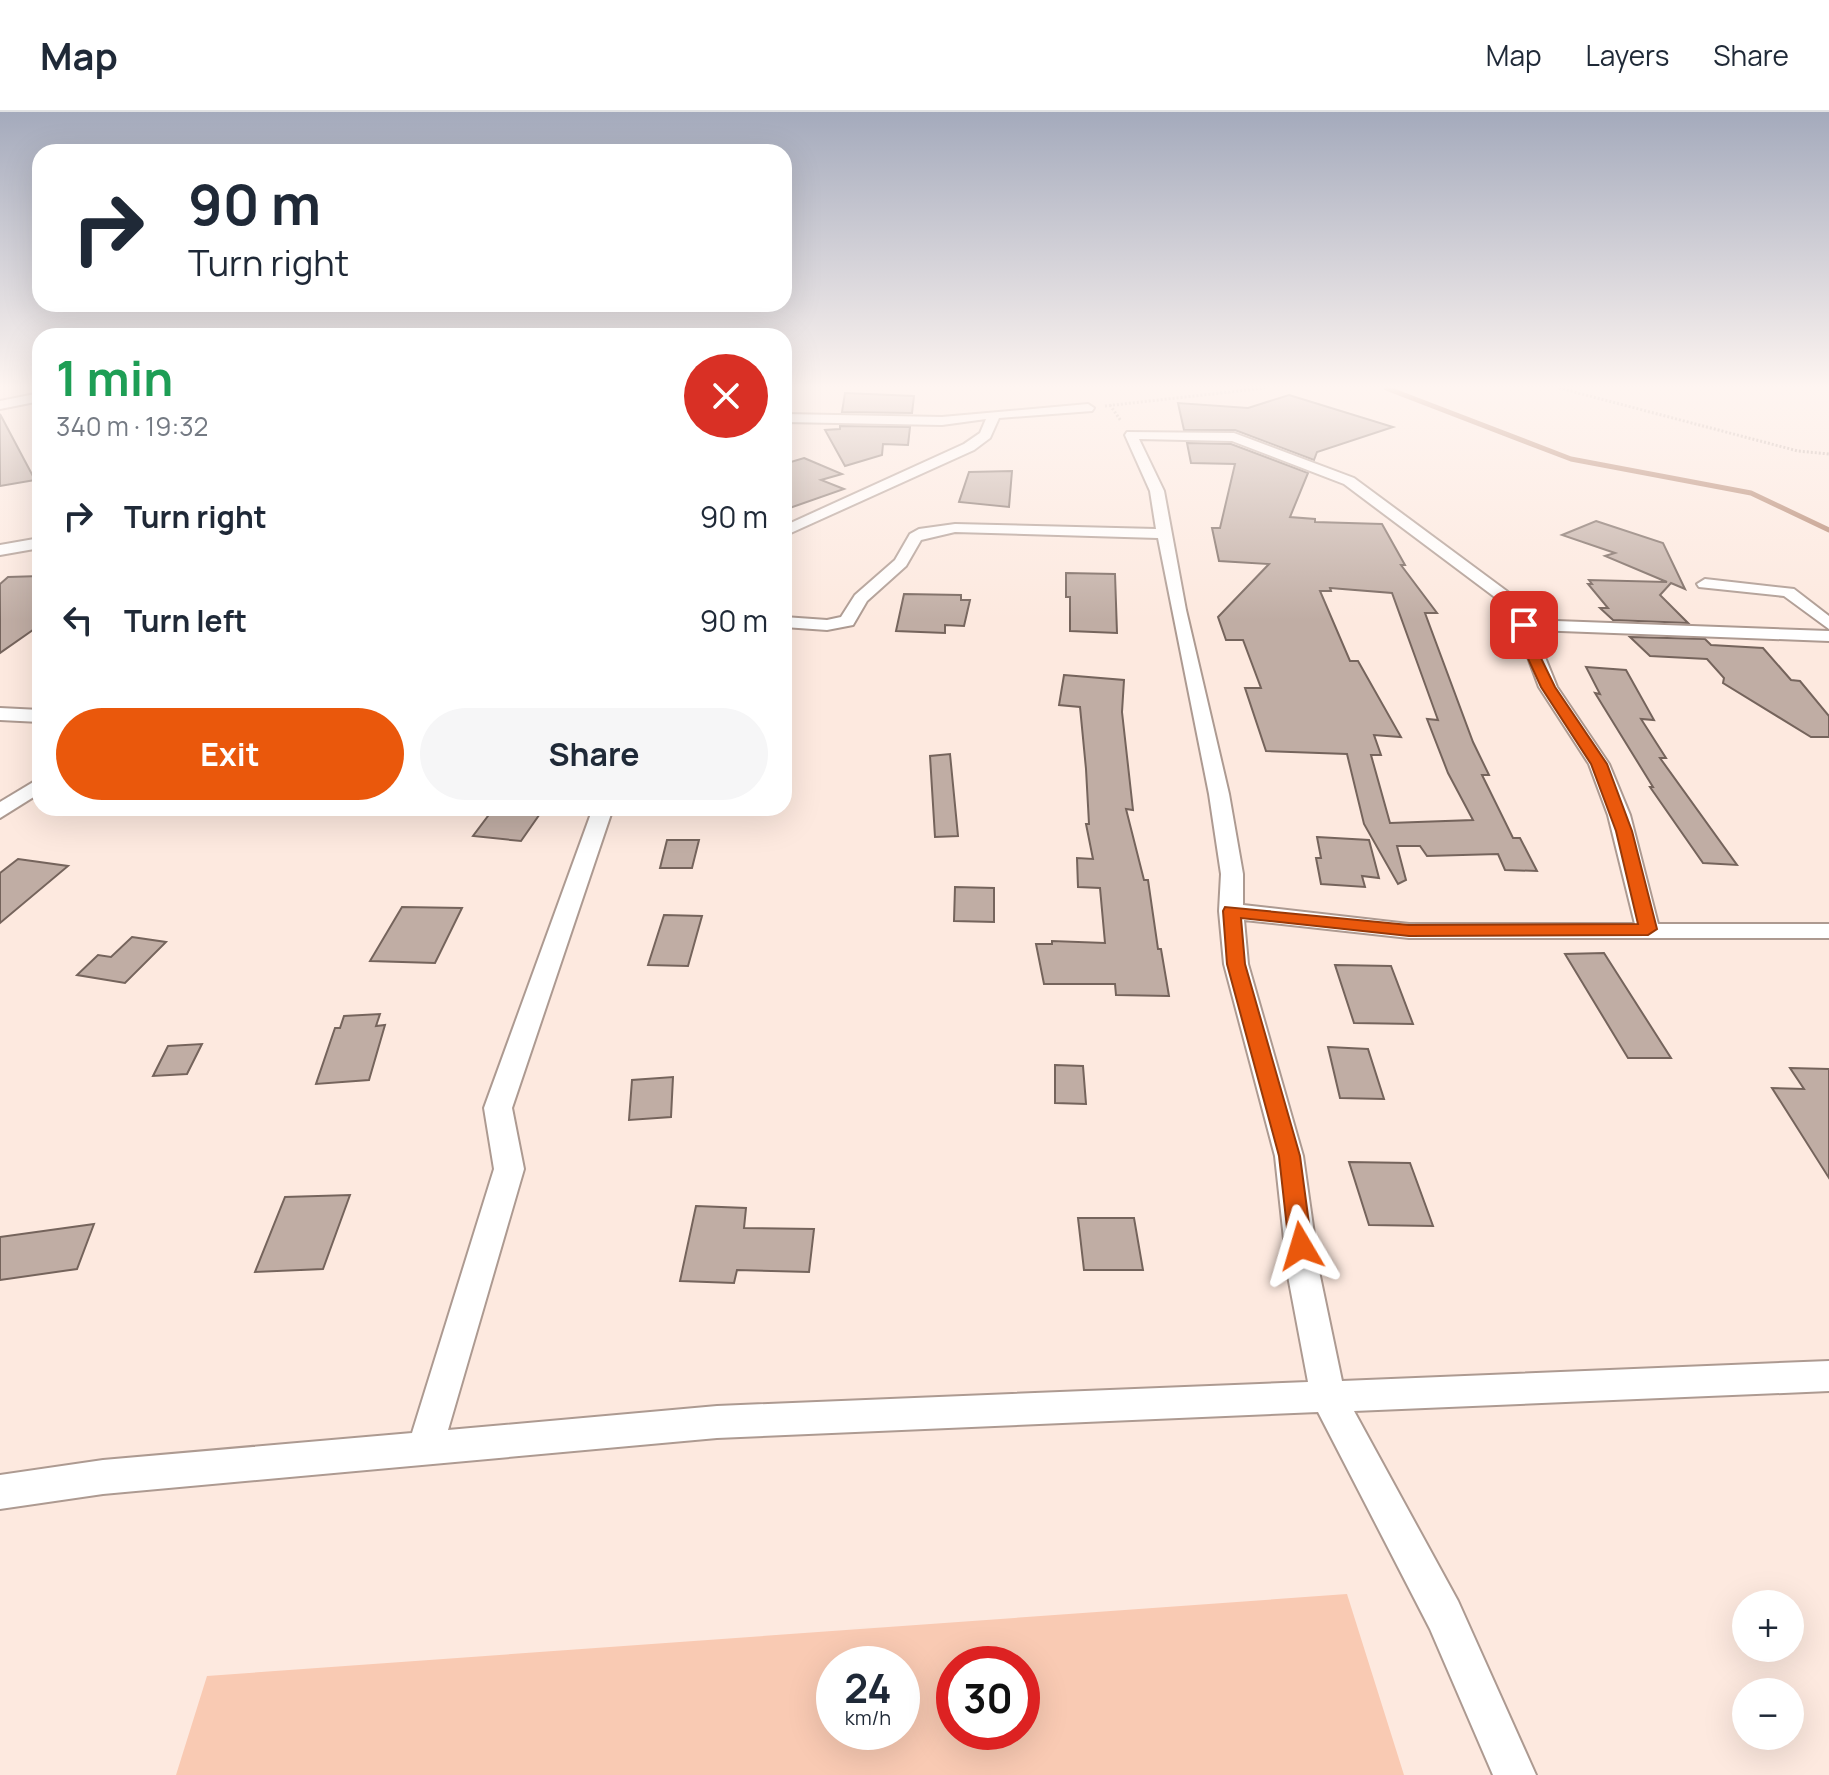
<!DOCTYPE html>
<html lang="en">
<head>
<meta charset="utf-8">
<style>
  :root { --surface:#fff; --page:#f6f6f7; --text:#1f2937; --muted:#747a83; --line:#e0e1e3; --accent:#ea580c }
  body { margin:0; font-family:Manrope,sans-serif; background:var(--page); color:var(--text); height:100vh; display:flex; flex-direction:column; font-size:30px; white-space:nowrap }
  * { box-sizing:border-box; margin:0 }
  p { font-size:26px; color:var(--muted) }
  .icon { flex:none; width:44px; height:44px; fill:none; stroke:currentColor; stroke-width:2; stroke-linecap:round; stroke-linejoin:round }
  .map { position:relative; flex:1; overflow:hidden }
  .panel { position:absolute; left:32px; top:216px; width:760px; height:488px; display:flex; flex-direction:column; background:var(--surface); border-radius:24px; box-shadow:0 8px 32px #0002 }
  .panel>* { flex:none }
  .top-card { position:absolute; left:32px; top:32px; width:760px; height:168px; border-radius:24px; box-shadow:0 8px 32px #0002; background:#fff; color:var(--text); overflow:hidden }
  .controls { position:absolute; left:1732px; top:1478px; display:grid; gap:16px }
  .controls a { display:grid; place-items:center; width:72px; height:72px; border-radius:50%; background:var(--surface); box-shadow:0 8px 32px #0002; font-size:40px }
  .speed { position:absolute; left:816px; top:1534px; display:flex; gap:16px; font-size:40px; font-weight:700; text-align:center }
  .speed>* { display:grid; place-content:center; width:104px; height:104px; border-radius:50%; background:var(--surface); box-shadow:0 8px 32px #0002; line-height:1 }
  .speed small { font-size:20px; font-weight:400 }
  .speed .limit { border:12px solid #d22; background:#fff; color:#111 }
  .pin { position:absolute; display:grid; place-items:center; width:68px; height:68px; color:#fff; margin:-34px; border-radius:16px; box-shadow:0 4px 12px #0006 }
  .me { position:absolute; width:88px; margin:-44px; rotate:353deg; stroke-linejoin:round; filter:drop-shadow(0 0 6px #0008) }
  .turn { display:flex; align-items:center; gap:28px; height:168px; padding:0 24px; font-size:36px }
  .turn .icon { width:104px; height:104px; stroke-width:2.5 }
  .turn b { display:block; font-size:56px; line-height:68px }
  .round { display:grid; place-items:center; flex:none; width:84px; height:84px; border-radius:42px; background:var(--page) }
  .overview { display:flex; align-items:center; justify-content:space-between; height:136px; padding:0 24px }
  h1 { font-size:48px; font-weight:700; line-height:60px; color:#1e9e55 }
  .action { display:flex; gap:16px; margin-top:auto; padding:16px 24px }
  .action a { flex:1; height:92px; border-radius:48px; background:var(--accent); color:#fff; font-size:32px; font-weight:700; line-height:92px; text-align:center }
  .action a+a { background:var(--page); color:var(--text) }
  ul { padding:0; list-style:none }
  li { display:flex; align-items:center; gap:24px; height:104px; padding:0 24px }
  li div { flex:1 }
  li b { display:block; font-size:30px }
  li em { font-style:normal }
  header { display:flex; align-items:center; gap:48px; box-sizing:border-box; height:112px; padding:0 40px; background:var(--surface); border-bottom:2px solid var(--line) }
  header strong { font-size:38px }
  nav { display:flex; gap:44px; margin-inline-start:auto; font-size:28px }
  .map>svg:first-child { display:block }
  .green { fill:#f9cab3; fill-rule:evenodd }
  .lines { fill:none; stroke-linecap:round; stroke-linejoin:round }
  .stream { stroke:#ad7c64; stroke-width:5 }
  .building { fill:#c0ada4; stroke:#75645c; stroke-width:2; fill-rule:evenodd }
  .minor-casing { stroke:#ad9a91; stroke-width:4 }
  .path { stroke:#bcaca4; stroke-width:3; stroke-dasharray:2 2; stroke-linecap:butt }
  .minor { fill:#fff; fill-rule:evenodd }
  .route { fill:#ea580c; stroke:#983908; stroke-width:2 }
</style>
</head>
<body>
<header>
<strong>Map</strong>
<nav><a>Map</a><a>Layers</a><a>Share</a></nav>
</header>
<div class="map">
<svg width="1829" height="1663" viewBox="0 0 1829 1663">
  <rect width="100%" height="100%" fill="#fde9df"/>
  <path class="green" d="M1347,1482l57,181h-1228l31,-99zM834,1552h68v68h-68zM954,1552h68v68h-68z"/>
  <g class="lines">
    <path class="stream" d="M1386,276l185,71 180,34 78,37"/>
  </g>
  <g class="building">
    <path d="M845,281l69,3 -2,17 -70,-1z"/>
    <path d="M1289,283l104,32 -76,25 -3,8 -79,-30h-51l-6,-27 70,5z"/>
    <path d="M0,302l35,66 -35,6z"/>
    <path d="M840,314l70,1 -2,18 -25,-1 -1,11 -37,11 -20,-36 15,-1z"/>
    <path d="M1187,331l44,1 77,29 -18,44 25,2v3l67,2 23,41h-4l36,48h-12l48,129 16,33h-7l31,63h7l17,33 -32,-1 -7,-16 -71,2 -7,-10h-23l9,34 -8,4 -34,-60 -17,-70 -81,-3 -21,-63h16l-18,-48h-17l-8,-23 51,-53 -50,-3 -7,-33h8l15,-64 -44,-1zM1330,476l62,5 46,127 -11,-1 21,54 25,47 -83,3 -19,-68h10l-7,-20 27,2 -43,-76h-8l-30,-70h11z"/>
    <path d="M804,346l38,16 -21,6 23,9 -60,21v-46z"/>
    <path d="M1012,359l-3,36 -50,-5 10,-30z"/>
    <path d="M1596,409l67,22 22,46 -14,-6 -11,12 28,28 -75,-3 -13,-12h8l-20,-24h4l-3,-4 78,2 -62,-26 10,-3 -53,-18z"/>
    <path d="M1066,461l49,1 2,59 -47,-2v-34h-4z"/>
    <path d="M40,464v49l-40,28v-69l8,-7z"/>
    <path d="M904,482l57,1v5h9l-6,26 -19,-1v8l-49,-2z"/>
    <path d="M1630,525l75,2 6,6 52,3 28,32 9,1 29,35v21h-18l-88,-54 1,-5 -17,-19 -57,-3z"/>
    <path d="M1586,555l40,3 28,50 -13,-1 25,39h-6l77,107 -34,-2 -53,-76h3l-58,-94 5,1z"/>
    <path d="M1064,563l60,5 -2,32 11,98 -7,-1 18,71h4l10,69h3l8,47 -53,-1 -1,-11h-71l-8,-40h16v-3l53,2 -5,-55 -22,-1 -1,-29 16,1 -7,-35h3l-3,-55 -6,-62 -21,-2z"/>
    <path d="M950,642l8,82 -23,1 -5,-81z"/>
    <path d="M494,696h50l-23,33 -48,-5z"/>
    <path d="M1317,725l52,3 10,38 -17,-2 3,11 -44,-3 -5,-26h5z"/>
    <path d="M667,728h32l-7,28h-32z"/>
    <path d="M18,747l50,7 -68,57v-50z"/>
    <path d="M955,775l39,1v34l-40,-1z"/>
    <path d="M402,795l60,1 -27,55 -65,-2z"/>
    <path d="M664,803l38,1 -14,50 -40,-1z"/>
    <path d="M132,825l34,5 -41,41 -48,-8 21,-20 13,2z"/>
    <path d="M1604,841l67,105h-43l-63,-104z"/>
    <path d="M1335,853l56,1 22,58 -59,-1z"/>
    <path d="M380,902l-4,12 9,-1 -16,55 -53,4 19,-56h5l4,-12z"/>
    <path d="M202,932l-15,30 -34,2 15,-30z"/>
    <path d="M1328,935l40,2 16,50 -44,-1z"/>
    <path d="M1055,953l28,1 3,38 -31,-1z"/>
    <path d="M1790,956l39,1v109l-57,-90 32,1z"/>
    <path d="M673,965l-2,40 -42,3 3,-40z"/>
    <path d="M1349,1050l61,1 23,63 -64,-1z"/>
    <path d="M350,1083l-27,74 -68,3 30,-75z"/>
    <path d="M696,1094l50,2 -2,20 70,1 -5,43 -72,-2 -3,13 -54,-2z"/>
    <path d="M1078,1106h56l9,52h-59z"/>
    <path d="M94,1112l-17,45 -77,11v-43z"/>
  </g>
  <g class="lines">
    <g class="minor-casing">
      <g id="minor">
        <path d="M40,281v8l-40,8v-8z"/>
        <path d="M1088,292l6,4 -2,3 -93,7 -9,20 -16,12 -190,86v-10l180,-82 16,-11 6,-14 -44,6 -158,-3v-8l158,3z"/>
        <path d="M1127,320l107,1 120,45 158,117 17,25 300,11v10l-295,-11 23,57 52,77 21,51 28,109h171v14h-420l-165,-18 4,44 55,192 17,120 22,105 487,-20v30l-475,20 104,190 78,174h-43l-63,-146 -112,-217 -601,26 -614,56 -103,15v-34l103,-15 309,-27 82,-264 -10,-61 109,-300h20l-101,300 12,61 -76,261 269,-24 591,-24 -20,-106 -13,-120 -51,-192 -5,-53 2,-37 -12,-80 -51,-256 -203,-6 -34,8 -15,26 -39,35 -14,24 -26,5 -43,-3v-10l43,3 14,-3 14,-22 40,-35 15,-26 9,-5 36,-5 201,5 -6,-38 -25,-56zM1139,327l93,2 112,43 156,117 16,24 23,62 50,77 19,51 27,109h-226l-166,-19v-31l-14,-80 -43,-184 -22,-119z"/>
        <path d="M40,426v10l-40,7v-10z"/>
        <path d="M1705,467l89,10 35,27v13l-45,-33 -85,-9 -2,-3z"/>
        <path d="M0,596l40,2v12l-40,-2z"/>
        <path d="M40,666v15l-40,25v-16z"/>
      </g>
    </g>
    <g class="path">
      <path d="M1559,276l239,63 31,3"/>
      <path d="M1110,293l11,16"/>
      <path d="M1105,294l160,-18"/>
    </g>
    <use href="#minor" class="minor"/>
  </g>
  <linearGradient id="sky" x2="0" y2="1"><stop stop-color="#a4aabc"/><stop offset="0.54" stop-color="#fef5f1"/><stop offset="1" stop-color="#fef5f1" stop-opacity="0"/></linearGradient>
  <rect width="1829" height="509" fill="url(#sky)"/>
  <path class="route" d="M1524,509l6,4 8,27 17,35 52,77 25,67 25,98 -9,6 -239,1 -168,-18 4,46 55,192 12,90 -3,7 -8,2 -9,-2 -3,-7 -10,-90 -52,-192 -4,-53 2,-4 184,18 229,-1 -22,-93 -25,-67 -50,-77 -16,-35 -8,-27z"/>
</svg>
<div class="controls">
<a>+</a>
<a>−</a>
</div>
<div class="speed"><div>24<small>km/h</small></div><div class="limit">30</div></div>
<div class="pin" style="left:1524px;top:513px;background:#d93025"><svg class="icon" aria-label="arrive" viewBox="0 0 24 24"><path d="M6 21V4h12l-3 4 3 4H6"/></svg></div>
<svg class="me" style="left:1301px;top:1134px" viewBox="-20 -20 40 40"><path d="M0-17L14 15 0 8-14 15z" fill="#ea580c" stroke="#fff" stroke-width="4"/></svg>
<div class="top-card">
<div class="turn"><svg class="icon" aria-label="right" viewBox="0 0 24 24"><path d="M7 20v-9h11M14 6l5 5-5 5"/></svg><div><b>90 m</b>Turn right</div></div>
</div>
<section class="panel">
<div class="overview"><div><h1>1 min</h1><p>340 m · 19:32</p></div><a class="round" style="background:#d93025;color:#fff"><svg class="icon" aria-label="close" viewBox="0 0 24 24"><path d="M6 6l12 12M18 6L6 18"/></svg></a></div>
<ul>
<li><svg class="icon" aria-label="right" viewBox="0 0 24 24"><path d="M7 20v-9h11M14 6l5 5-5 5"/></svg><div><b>Turn right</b></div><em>90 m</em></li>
<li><svg class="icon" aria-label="left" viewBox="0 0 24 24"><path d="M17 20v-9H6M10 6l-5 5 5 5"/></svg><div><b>Turn left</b></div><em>90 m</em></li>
</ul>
<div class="action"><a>Exit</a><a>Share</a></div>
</section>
</div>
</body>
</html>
